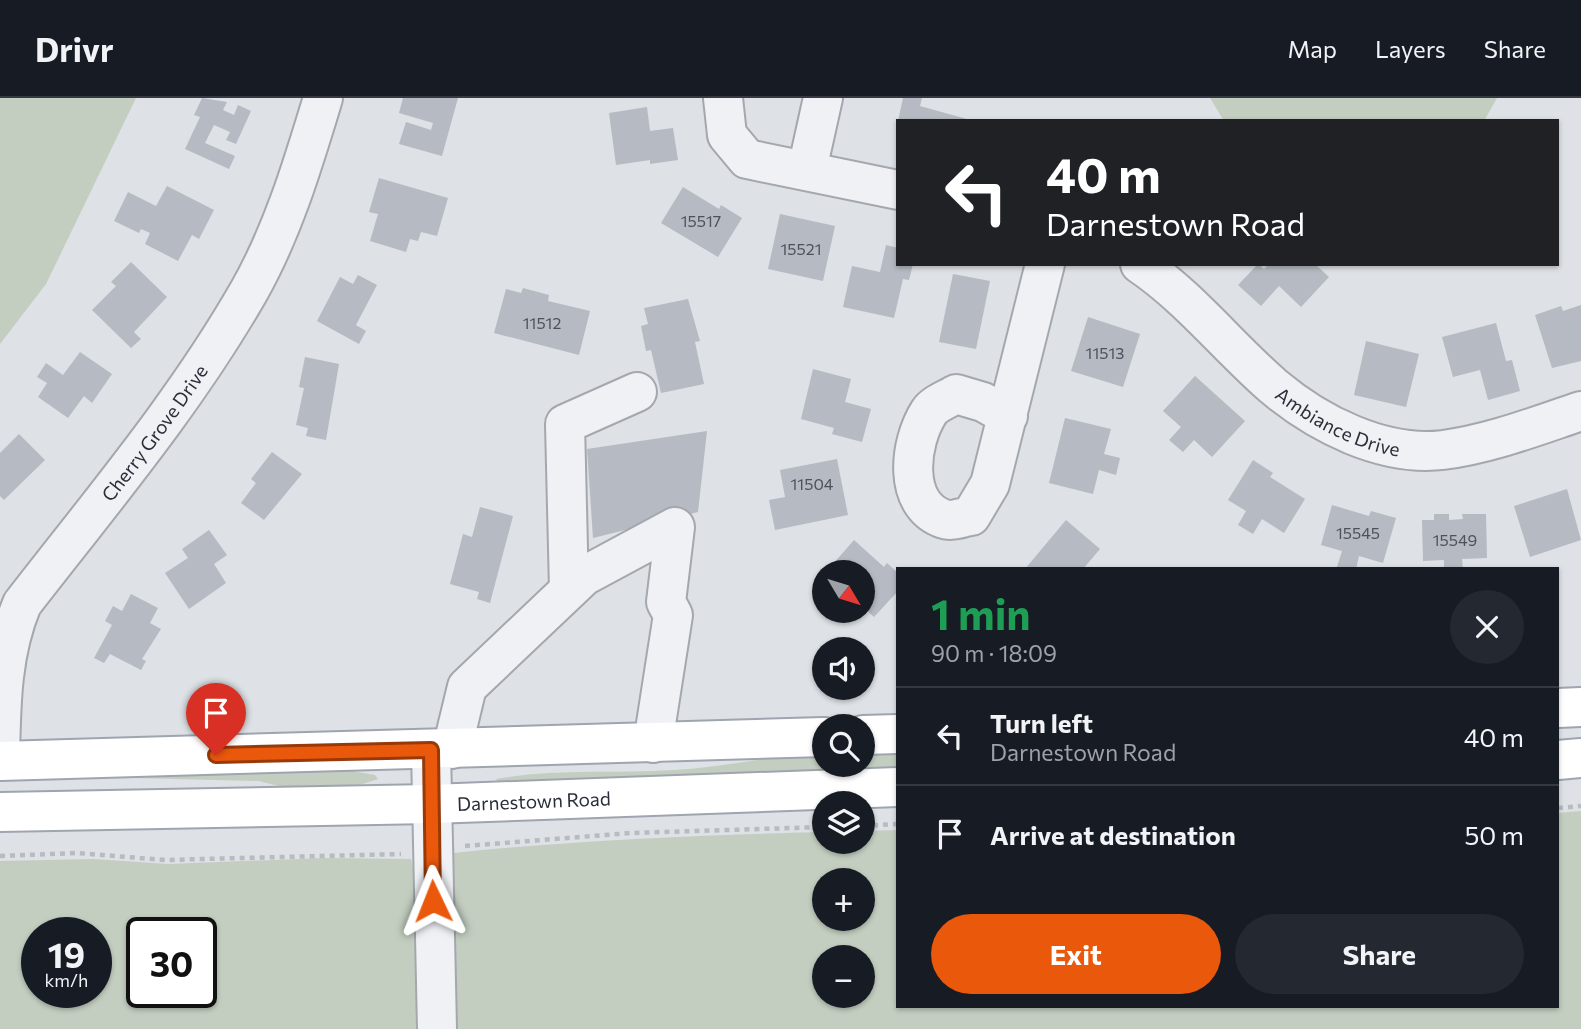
<!DOCTYPE html>
<html lang="en">
<head>
<meta charset="utf-8">
<style>
  :root { --surface:#171b24; --page:#242831; --text:#f1f3f6; --muted:#9ea1a6; --line:#363941; --accent:#ea580c }
  body { margin:0; font-family:Commissioner,sans-serif; background:var(--page); color:var(--text); height:100vh; display:flex; flex-direction:column; font-size:26px; white-space:nowrap }
  * { box-sizing:border-box; margin:0 }
  p { font-size:23px; color:var(--muted) }
  .icon { flex:none; width:38px; height:38px; fill:none; stroke:currentColor; stroke-width:2; stroke-linecap:round; stroke-linejoin:round }
  .map { position:relative; flex:1; overflow:hidden }
  .details { position:absolute; left:896px; top:469px; width:663px; height:441px; display:flex; flex-direction:column; background:var(--surface); border-radius:0px; box-shadow:0 2px 5px #0004 }
  .details>* { flex:none }
  .banner { position:absolute; left:896px; top:21px; width:663px; height:147px; border-radius:0px; box-shadow:0 2px 5px #0004; background:#202124; color:#fff; overflow:hidden }
  .needle { width:46px; rotate:128deg }
  .fabs { position:absolute; left:812px; top:462px; display:grid; gap:14px }
  .fabs a { display:grid; place-items:center; width:63px; height:63px; border-radius:50%; background:var(--surface); box-shadow:0 2px 5px #0004; font-size:35px }
  .speed { position:absolute; left:21px; top:819px; display:flex; gap:14px; font-size:35px; font-weight:700; text-align:center }
  .speed>* { display:grid; place-content:center; width:91px; height:91px; border-radius:50%; background:var(--surface); box-shadow:0 2px 5px #0004; line-height:1 }
  .speed small { font-size:18px; font-weight:400 }
  .speed .limit { border:4px solid #111; border-radius:10px; background:#fff; color:#111 }
  .pin { position:absolute; display:grid; place-items:center; width:60px; height:60px; color:#fff; margin:-72px -30px; border-radius:50% 50% 50% 0; rotate:-45deg; box-shadow:0 0 7px #0007 }
  .pin .icon { rotate:45deg }
  .me { position:absolute; width:77px; margin:-38px; rotate:358deg; stroke-linejoin:round; filter:drop-shadow(0 0 5px #0008) }
  .turn { display:flex; align-items:center; gap:24px; height:147px; padding:0 35px; font-size:32px }
  .turn .icon { width:91px; height:91px; stroke-width:2.5 }
  .turn b { display:block; font-size:49px; line-height:60px }
  .round { display:grid; place-items:center; flex:none; width:74px; height:74px; border-radius:37px; background:var(--page) }
  .head { display:flex; align-items:center; justify-content:space-between; height:119px; padding:0 35px }
  h1 { font-size:42px; font-weight:700; line-height:52px; color:#1e9e55 }
  .button { display:flex; gap:14px; margin-top:auto; padding:14px 35px }
  .button a { flex:1; height:80px; border-radius:42px; background:var(--accent); color:#fff; font-size:28px; font-weight:700; line-height:80px; text-align:center }
  .button a+a { background:var(--page); color:var(--text) }
  ul { padding:0; list-style:none }
  li { display:flex; align-items:center; gap:21px; height:98px; padding:0 35px; border-top:2px solid var(--line) }
  li div { flex:1 }
  li b { display:block; font-size:26px }
  li em { font-style:normal }
  header { display:flex; align-items:center; gap:42px; box-sizing:border-box; height:98px; padding:0 35px; background:var(--surface); border-bottom:2px solid var(--line) }
  header strong { font-size:33px }
  nav { display:flex; gap:38px; margin-inline-start:auto; font-size:24px }
  .map>svg:first-child { display:block }
  .green { fill:#c3cec0; fill-rule:evenodd }
  .building { fill:#b6bac2 }
  .lines { fill:none; stroke-linecap:round; stroke-linejoin:round }
  .minor-casing { stroke:#a4a8ae; stroke-width:42 }
  .major-casing { stroke:#9ea5b0; stroke-width:42 }
  .path { stroke:#b8bbc0; stroke-width:4.5; stroke-dasharray:5 5; stroke-linecap:butt }
  .minor { stroke:#f0f1f4; stroke-width:38 }
  .major { stroke:#fff; stroke-width:38 }
  .route-casing { stroke:#983908; stroke-width:18 }
  .route { stroke:#ea580c; stroke-width:12 }
  .labels { text-anchor:middle; dominant-baseline:central; stroke-width:5; stroke-linejoin:round; paint-order:stroke }
  .number-label { font-size:16px; fill:#4c525c }
  .street-label { font-size:19px; fill:#292f3a; stroke:#edeff3 }
</style>
</head>
<body>
<header>
<strong>Drivr</strong>
<nav><a>Map</a><a>Layers</a><a>Share</a></nav>
</header>
<div class="map">
<svg width="1581" height="931" viewBox="0 0 1581 931">
  <rect width="100%" height="100%" fill="#dee1e5"/>
  <g class="green">
    <path d="M0,0h136l-90,186 -46,60z"/>
    <path d="M1210,0h287l-13,23h-260z"/>
    <path d="M898,650v23l-399,12 -3,-4c59,-11 119,-5 178,-9 51,-3 100,-14 150,-19v14h39v-15z"/>
    <path d="M340,671l35,6 3,4 -28,9 -56,2 -35,-9 -125,-3z"/>
    <path d="M1581,713v218h-1128l-2,-172 3,-4c123,-13 246,-18 370,-21v10h39v-11l35,-1v176h660v-193zM824,782h39v39h-39zM824,859h39v39h-39z"/>
    <path d="M324,760l87,1 3,13 6,157h-420v-168l93,-2 75,5zM37,835h59v59h-59zM142,835h59v59h-59z"/>
  </g>
  <g class="building">
    <path d="M202,0l25,4 -4,8 11,5 4,-10 13,6 -15,33 -10,-4 4,-8 -16,-7 -9,18 30,13 -6,13 -44,-20 15,-32 -6,-2z"/>
    <path d="M403,0h55l-16,58 -43,-12 7,-22 25,8 2,-7 -34,-10z"/>
    <path d="M903,0h19l-2,8 54,15h-76z"/>
    <path d="M647,9l3,24 23,-3 5,32 -28,4v-4l-34,5 -7,-52z"/>
    <path d="M379,80l69,20 -11,38 -16,-4 -3,9 -8,-2 -4,13 -36,-11 8,-27 -9,-2z"/>
    <path d="M167,88l47,24 -15,29 -7,-4 -14,26 -33,-17 5,-11 -9,-4 -2,4 -25,-12 14,-29 28,14z"/>
    <path d="M683,89l36,22 2,-4 21,13 -24,39 -57,-34z"/>
    <path d="M780,116l55,12 -12,55 -55,-12z"/>
    <path d="M886,147l12,3v16h15l-4,16 -6,-1 -9,39 -51,-11 9,-41 28,6z"/>
    <path d="M131,164l36,35 -33,35 7,7 -10,9 -39,-38 24,-24 -5,-4z"/>
    <path d="M1258,166l6,5 5,-5h46l14,13 -28,30 -22,-21 -18,20 -23,-21z"/>
    <path d="M953,176l37,7 -14,68 -37,-7z"/>
    <path d="M358,177l19,10 -21,40 10,6 -7,13 -42,-23 23,-44 13,7z"/>
    <path d="M523,190l26,7 -1,6 42,10 -11,44 -85,-22 12,-44 15,4z"/>
    <path d="M688,201l12,42 -5,1 9,42 -43,9 -10,-43 -5,1 -5,-25 7,-2 -4,-16z"/>
    <path d="M1581,207v56l-29,7 -17,-53 26,-9 2,5z"/>
    <path d="M1088,219l52,17 -17,53 -52,-16z"/>
    <path d="M1496,225l10,38 6,-1 8,31 -32,9 -8,-30 -27,7 -11,-40z"/>
    <path d="M1366,243l53,13 -13,53 -52,-12z"/>
    <path d="M80,254l32,22 -20,29 -8,-7 -16,22 -30,-21 9,-14 -10,-6 9,-14 17,12z"/>
    <path d="M305,259l34,7 -13,76 -20,-4 2,-8 -12,-3 8,-37 -5,-1z"/>
    <path d="M813,271l38,10 -6,23 26,7 -9,33 -30,-8 2,-6 -33,-9z"/>
    <path d="M1195,278l50,45 -33,36 -18,-17 -11,12 -14,-12 12,-13 -18,-16z"/>
    <path d="M1065,320l46,11 -7,25 16,4 -4,17 -17,-5 -6,24 -44,-11z"/>
    <path d="M707,333l-9,81 -105,26 -6,-89z"/>
    <path d="M19,336l26,26 -41,40 -4,-4v-43z"/>
    <path d="M272,354l30,22 -38,46 -23,-17 15,-20 -5,-4z"/>
    <path d="M837,361l11,56 -73,15 -6,-30 16,-3 -5,-27z"/>
    <path d="M1253,362l20,13 -3,4 35,22 -21,34 -22,-14 -9,15 -15,-9 8,-14 -18,-11z"/>
    <path d="M1567,391l14,51 -51,17 -16,-51z"/>
    <path d="M1332,407l37,11 2,-5 25,7 -13,45 -24,-7 -3,13 -19,-2 5,-16 -21,-6z"/>
    <path d="M480,409l33,9 -23,87 -13,-4 2,-7 -29,-8 13,-50 9,3z"/>
    <path d="M1434,416h15v6l14,-1 -1,-5h24l1,44 -25,1 1,10h-19v-9l-21,1 -1,-41h12z"/>
    <path d="M1066,422l34,29 -17,20h-58z"/>
    <path d="M209,432l18,25 -13,9 12,19 -37,26 -24,-36 23,-15 -6,-9z"/>
    <path d="M854,442l30,27 3,-4 11,10v18l-24,26 -11,-10v-35h-37z"/>
    <path d="M131,496l27,14 -8,15 11,6 -19,30 4,2 -5,9 -31,-16 -6,9 -10,-5 18,-33 -7,-4 8,-15 9,5z"/>
  </g>
  <g class="lines">
    <g class="minor-casing">
      <g id="minor">
        <path d="M723,0l4,37 20,24 151,31"/>
        <path d="M807,72l16,-72"/>
        <path id="s1" d="M1140,166c50,34 88,83 133,122 45,38 110,71 170,64 47,-6 93,-24 138,-39"/>
        <path d="M1008,318l-25,-14 -27,-8c-8,5 -22,10 -27,18 -20,31 -27,93 15,107 7,3 19,-2 27,-3l19,-32 55,-220"/>
        <path d="M569,492l-4,-166 72,-32"/>
        <path d="M452,651l15,-62 117,-111 91,-49 -9,75 7,13 -20,128"/>
        <path d="M431,652l6,279"/>
        <path id="s2" d="M0,663c1,-54 1,-107 22,-157 79,-102 163,-201 227,-313 34,-60 54,-127 74,-193"/>
      </g>
    </g>
    <g class="major-casing">
      <g id="major">
        <path d="M1558,610l23,-1"/>
        <path d="M863,637l35,-1"/>
        <path d="M1558,662l23,-2"/>
        <path d="M0,663l824,-24"/>
        <path id="s3" d="M0,714l431,-8 467,-17"/>
      </g>
    </g>
    <g class="path">
      <path d="M1558,710l23,-2"/>
      <path d="M863,728l35,-2"/>
      <path d="M465,748l166,-13 193,-6"/>
      <path d="M0,758l77,-3 88,7 236,-6"/>
    </g>
    <use href="#minor" class="minor"/>
    <use href="#major" class="major"/>
  </g>
  <g class="lines">
    <g class="route-casing">
      <path id="route" d="M216,657l215,-5 2,151"/>
    </g>
    <use href="#route" class="route"/>
  </g>
  <g class="labels">
    <g class="number-label">
      <text x="701" y="122">15517</text>
      <text x="801" y="150">15521</text>
      <text x="542" y="224">11512</text>
      <text x="1105" y="254">11513</text>
      <text x="812" y="385">11504</text>
      <text x="1358" y="434">15545</text>
      <text x="1455" y="441">15549</text>
    </g>
    <g class="street-label">
      <text stroke="none"><textPath href="#s1" startOffset="256">Ambiance Drive</textPath></text>
      <text stroke="none"><textPath href="#s2" startOffset="376">Cherry Grove Drive</textPath></text>
      <text stroke="none"><textPath href="#s3" startOffset="534">Darnestown Road</textPath></text>
    </g>
  </g>
</svg>
<div class="fabs">
<a><svg class="needle" viewBox="-14 -14 28 28"><path d="M0-13l5 13h-10z" fill="#e53935"/><path d="M0 13l5-13h-10z" fill="#9ea1a6"/></svg></a>
<a><svg class="icon" aria-label="sound" viewBox="0 0 24 24"><path d="M4 9h4l5-4v14l-5-4H4zM17 9q2 3 0 6"/></svg></a>
<a><svg class="icon" aria-label="search" viewBox="0 0 24 24"><circle cx="10" cy="10" r="6"/><path d="M15 15l6 6"/></svg></a>
<a><svg class="icon" aria-label="layers" viewBox="0 0 24 24"><path d="M12 4l9 5-9 5-9-5zM3 14l9 5 9-5"/></svg></a>
<a>+</a>
<a>−</a>
</div>
<div class="speed"><div>19<small>km/h</small></div><div class="limit">30</div></div>
<div class="pin" style="left:216px;top:657px;background:#d93025"><svg class="icon" aria-label="arrive" viewBox="0 0 24 24"><path d="M6 21V4h12l-3 4 3 4H6"/></svg></div>
<svg class="me" style="left:433px;top:803px" viewBox="-20 -20 40 40"><path d="M0-17L14 15 0 8-14 15z" fill="#ea580c" stroke="#fff" stroke-width="4"/></svg>
<div class="banner">
<div class="turn"><svg class="icon" aria-label="left" viewBox="0 0 24 24"><path d="M17 20v-9H6M10 6l-5 5 5 5"/></svg><div><b>40 m</b>Darnestown Road</div></div>
</div>
<section class="details">
<div class="head"><div><h1>1 min</h1><p>90 m · 18:09</p></div><a class="round"><svg class="icon" aria-label="close" viewBox="0 0 24 24"><path d="M6 6l12 12M18 6L6 18"/></svg></a></div>
<ul>
<li><svg class="icon" aria-label="left" viewBox="0 0 24 24"><path d="M17 20v-9H6M10 6l-5 5 5 5"/></svg><div><b>Turn left</b><p>Darnestown Road</p></div><em>40 m</em></li>
<li><svg class="icon" aria-label="arrive" viewBox="0 0 24 24"><path d="M6 21V4h12l-3 4 3 4H6"/></svg><div><b>Arrive at destination</b></div><em>50 m</em></li>
</ul>
<div class="button"><a>Exit</a><a>Share</a></div>
</section>
</div>
</body>
</html>
